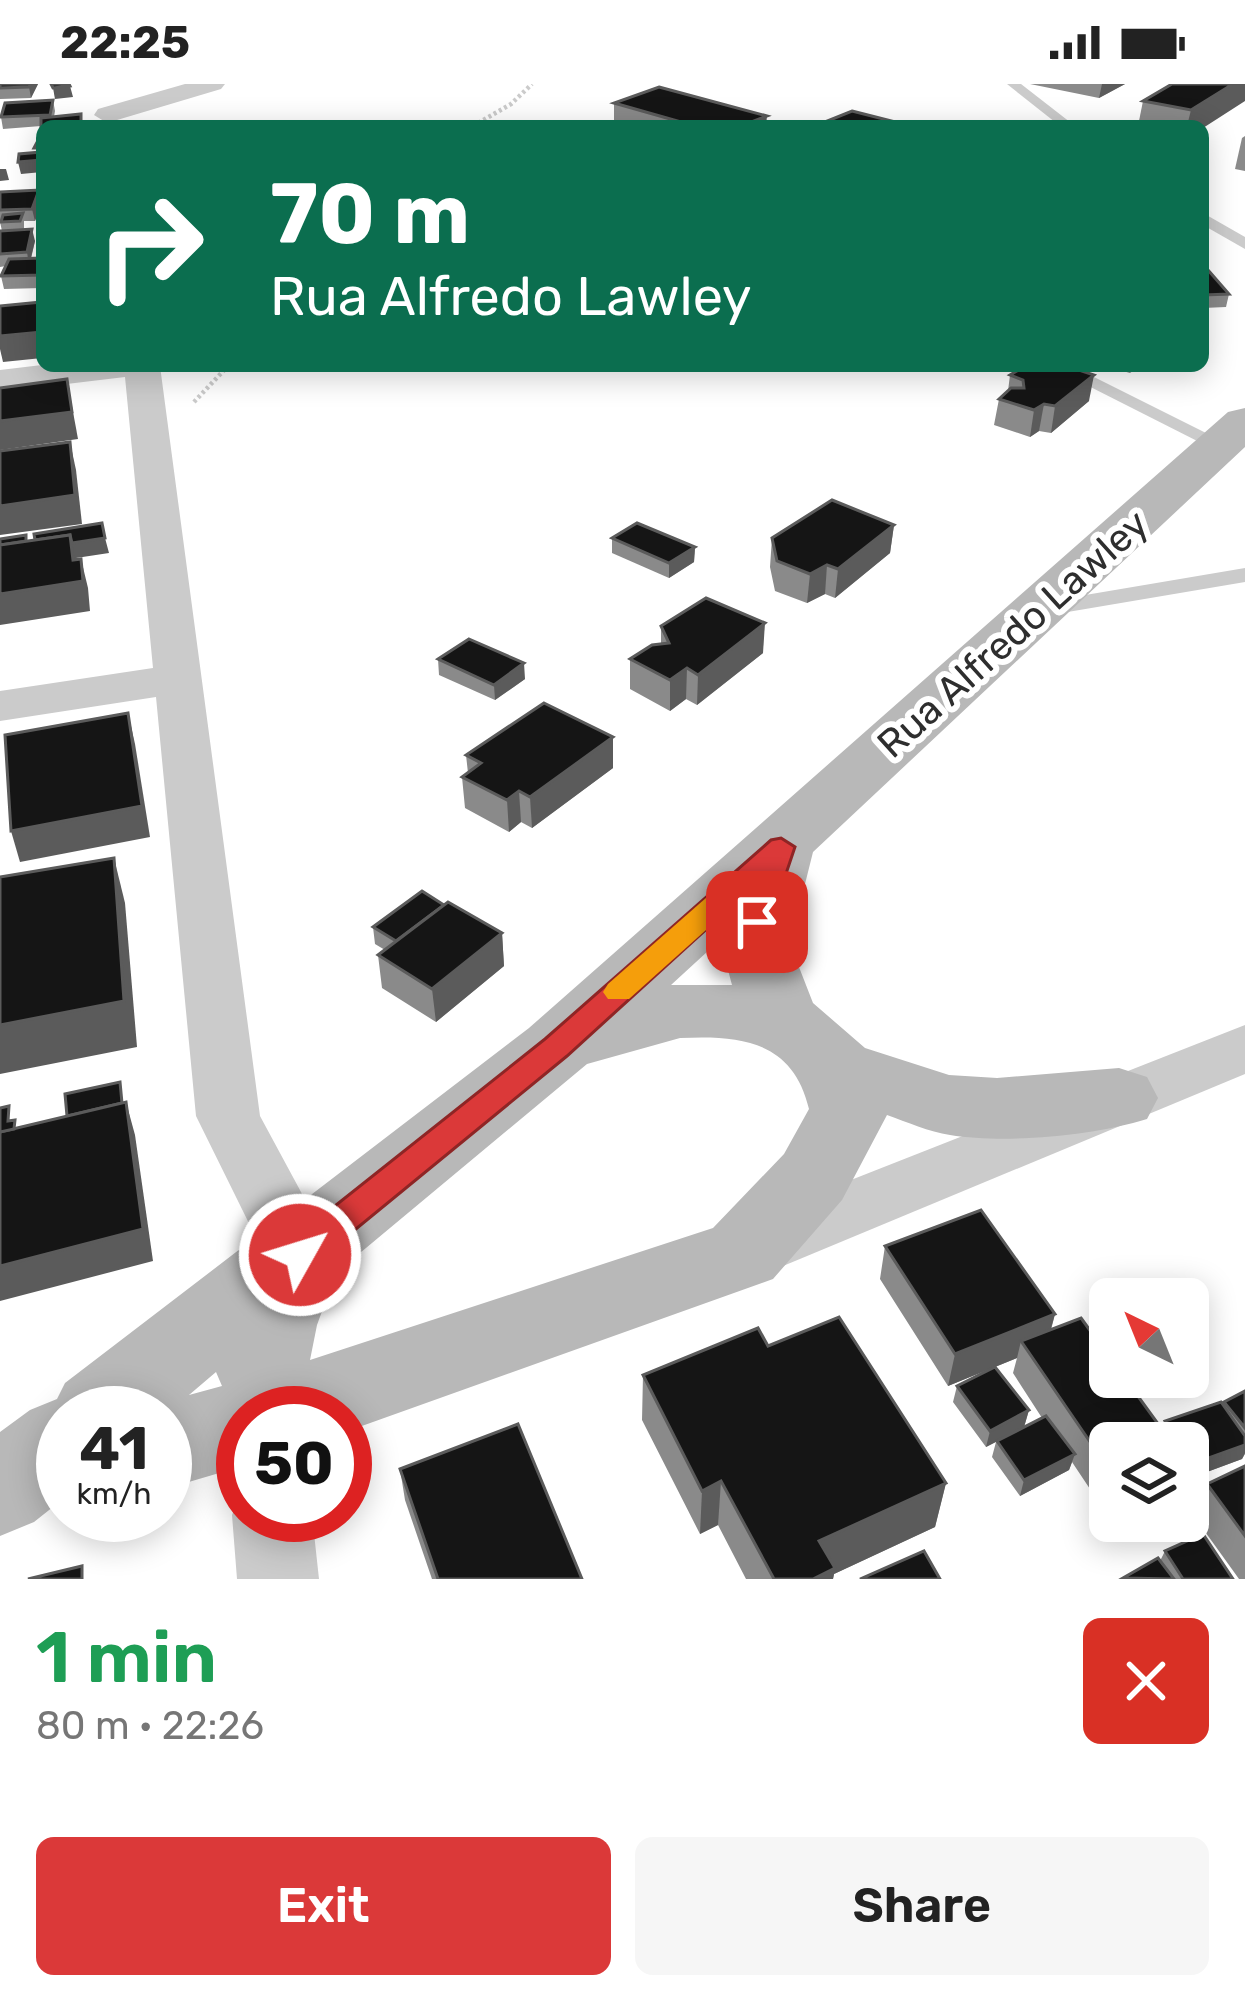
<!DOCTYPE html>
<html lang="en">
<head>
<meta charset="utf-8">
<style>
  :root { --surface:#fff; --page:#f6f6f6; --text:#222; --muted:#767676; --accent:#db3939 }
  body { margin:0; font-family:Rubik,sans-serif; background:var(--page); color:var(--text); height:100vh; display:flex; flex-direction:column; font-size:45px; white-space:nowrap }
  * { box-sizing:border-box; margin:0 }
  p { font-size:39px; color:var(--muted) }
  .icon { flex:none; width:66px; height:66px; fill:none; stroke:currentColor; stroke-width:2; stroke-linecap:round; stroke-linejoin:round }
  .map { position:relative; height:1495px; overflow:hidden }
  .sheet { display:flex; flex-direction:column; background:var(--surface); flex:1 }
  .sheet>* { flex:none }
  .top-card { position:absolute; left:36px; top:36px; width:1173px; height:252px; border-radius:18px; box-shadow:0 6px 30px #0003; background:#0b6e4f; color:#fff; overflow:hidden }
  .needle { width:78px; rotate:317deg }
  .fabs { position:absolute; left:1089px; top:1194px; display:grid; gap:24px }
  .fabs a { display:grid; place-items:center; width:120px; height:120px; border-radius:18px; background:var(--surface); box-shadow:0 6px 30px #0003; font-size:60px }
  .speed { position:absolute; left:36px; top:1302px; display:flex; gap:24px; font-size:60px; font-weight:700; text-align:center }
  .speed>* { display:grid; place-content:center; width:156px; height:156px; border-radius:50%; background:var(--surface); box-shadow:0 6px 30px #0003; line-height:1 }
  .speed small { font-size:30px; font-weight:400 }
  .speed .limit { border:18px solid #d22; background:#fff; color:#111 }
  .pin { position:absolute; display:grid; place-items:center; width:102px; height:102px; color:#fff; margin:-51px; border-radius:24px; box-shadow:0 6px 18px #0006 }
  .me { position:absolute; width:132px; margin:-66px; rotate:51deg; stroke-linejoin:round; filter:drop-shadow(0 0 9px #0008) }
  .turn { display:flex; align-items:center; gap:42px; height:252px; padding:0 36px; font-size:54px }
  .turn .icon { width:156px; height:156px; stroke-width:2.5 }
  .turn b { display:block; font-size:84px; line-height:102px }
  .round { display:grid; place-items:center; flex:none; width:126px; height:126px; border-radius:18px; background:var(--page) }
  .head { display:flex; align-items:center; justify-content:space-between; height:204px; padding:0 36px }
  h1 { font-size:72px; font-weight:600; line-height:90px; color:#1e9e55 }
  .action { display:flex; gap:24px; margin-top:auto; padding:24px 36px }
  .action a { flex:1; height:138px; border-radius:18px; background:var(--accent); color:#fff; font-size:48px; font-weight:600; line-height:138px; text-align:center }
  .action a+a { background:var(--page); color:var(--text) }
  .status { display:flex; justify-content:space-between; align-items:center; height:84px; padding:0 60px; background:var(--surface); direction:ltr }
  .status svg { height:33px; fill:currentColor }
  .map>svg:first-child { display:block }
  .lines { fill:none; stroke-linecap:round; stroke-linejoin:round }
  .path { stroke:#cbcbcb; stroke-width:4.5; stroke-dasharray:3 3; stroke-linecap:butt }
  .service { fill:#cbcbcb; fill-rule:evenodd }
  .minor { fill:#cbcbcb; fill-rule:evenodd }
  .secondary { fill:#b8b8b8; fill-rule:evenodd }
  .wall { fill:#8a8a8a; fill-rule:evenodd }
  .shaded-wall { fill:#5b5b5b }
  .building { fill:#151515; stroke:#5b5b5b; stroke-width:3 }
  .route { fill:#db3939; stroke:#8e2525; stroke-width:3 }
  .slow { fill:#f59e0b }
  .labels { text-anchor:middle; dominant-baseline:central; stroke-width:12; stroke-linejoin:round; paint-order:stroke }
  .street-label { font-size:39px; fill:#2e2e2e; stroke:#fff }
</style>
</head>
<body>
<div class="status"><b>22:25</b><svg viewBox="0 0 49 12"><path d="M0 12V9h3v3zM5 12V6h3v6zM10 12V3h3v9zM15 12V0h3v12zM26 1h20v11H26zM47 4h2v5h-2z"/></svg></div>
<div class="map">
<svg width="1245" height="1495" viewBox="0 0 1245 1495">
  <rect width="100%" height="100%" fill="#fff"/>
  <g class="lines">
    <g class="path">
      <path d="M473,42l38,-22 21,-20"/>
      <path d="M194,318l34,-36"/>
    </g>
    <g class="service">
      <path d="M1007,0h14l54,42h-15z"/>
      <path d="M1203,129l42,24v12l-42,-24z"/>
      <path d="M1049,282h23l158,79 -17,4z"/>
      <path d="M1245,484v14l-201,34 -11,-7 11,-7z"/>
    </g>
    <g class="minor">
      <path d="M185,0h40l-4,5 -114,34 -13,-8 4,-6z"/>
      <path d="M42,281l118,1 100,750 75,139 -10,21 -25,8 -25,-8 -79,-160 -40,-419 -156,24v-30l153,-23 -28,-291 -125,15v-22z"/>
      <path d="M1245,941v49l-486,202 -25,-8 -10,-21 10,-21z"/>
      <path d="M243,1405v26h69l7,64h-82l-5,-64z"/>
    </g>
    <path class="secondary" d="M1245,324v39l-432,405 -23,92 23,59 52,45 84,27 48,3 122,-10 28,9 11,21 -11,21c-54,17 -141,25 -197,16 -21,-3 -43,-13 -63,-20l-45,85 -69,79 -428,153v-19h-102v53l-78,23v-76h-102v86l-29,23 -34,14v-104l30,-22 27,-11 8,-16 464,-355 699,-616zM720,856l12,45h-61zM680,954c61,-3 113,3 129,71l-25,45 -71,74 -403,132 7,-35 19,-52 251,-209zM216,1288l6,14 -33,9z"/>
  </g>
  <g class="wall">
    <path d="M0,0h38l-7,14 -31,1z"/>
    <path d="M1030,0h95l-26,14z"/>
    <path d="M1172,0l31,42h-65l5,-25z"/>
    <path d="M53,16l2,11 -1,6 27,-3 2,11 -41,7 -1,-6 -38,3 -2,-12z"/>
    <path d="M614,19l152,23h-146l-6,-2z"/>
    <path d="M1245,52v35l-10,-2 7,-31z"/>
    <path d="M39,106l3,12 -7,19h-11v8l11,12 -4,18 10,-1 -1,-6 2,-4v40l-38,1 -3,-13 5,-10 -6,1v-36h2l-2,-9v-30z"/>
    <path d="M1203,186l26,24 -3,13 -23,1z"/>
    <path d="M1105,282h34l-9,7z"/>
    <path d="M1010,291l79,26 -38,32 -12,-2 -9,6 -36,-12 5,-26 9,-8z"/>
    <path d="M894,441l-4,28 -55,45 -10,-4 -18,9 -32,-12 -5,-24 2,-29z"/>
    <path d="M612,454l83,9 -1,15 -25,16 -57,-25z"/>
    <path d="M661,542l102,27 -66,52 -11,-6 -16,12 -40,-22v-30l31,-15z"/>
    <path d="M438,575l87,20 -30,21 -56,-25z"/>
    <path d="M613,653v31l-81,60 -11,-6 -12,10 -44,-24 -3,-31 6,-4 -2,-18z"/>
    <path d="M444,821l58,28 2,33 -68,56 -54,-34 -4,-33 7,-5 -10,-6 -2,-17z"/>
    <path d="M885,1162l170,68 -4,16 111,99 3,-8 57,-17 2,-2 21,-11v63l-3,5 -46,17 -8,22v-55h-78v76l-38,-57 -3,8 -49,26 -28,-39 4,-15 -10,5 -33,-45 4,-16 37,-19 -46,19 -68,-107zM1017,1274l-4,15 29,45 -18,9 5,-17 -34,-43z"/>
    <path d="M768,1262l178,137 -11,44 -101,47 -1,5h-87l-28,-54 -18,9 -58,-114 1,-45z"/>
    <path d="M1245,1382v113h-6l-46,-64 14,-31z"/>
    <path d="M400,1385l182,110h-150l-27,-79z"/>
    <path d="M1111,1437h45l-35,15z"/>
    <path d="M1165,1467l68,28h-110l37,-18z"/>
  </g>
  <g class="shaded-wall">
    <path d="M31,0h7l-7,14 -2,-11z"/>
    <path d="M1102,0h23l-26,14z"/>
    <path d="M1233,0h12v17l-42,27v-2h-16l4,-16z"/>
    <path d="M70,2l3,11 -18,2 -2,-11z"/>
    <path d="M767,32l-1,10h-25z"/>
    <path d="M42,76v12l-21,2 -3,-12z"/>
    <path d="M0,85h6l3,11 -9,1z"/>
    <path d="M39,106l3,12 -7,19 -3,-12z"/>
    <path d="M32,145l3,12 -6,24 -2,-13z"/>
    <path d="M42,248v26l-39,4 -3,-13v-13z"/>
    <path d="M1094,291l-5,26 -38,32 4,-27z"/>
    <path d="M67,295l11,60 -78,11v-29z"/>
    <path d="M1044,320l-5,27 -9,6 4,-27z"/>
    <path d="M70,358l6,28 6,54 -82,11v-29z"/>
    <path d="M894,441l-4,28 -55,45 3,-29z"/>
    <path d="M105,454l4,15 -33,5 3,24 2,-23 7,29 2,23 -90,14v-31l36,-45z"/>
    <path d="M695,463l-1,15 -25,16v-15z"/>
    <path d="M827,481l-2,29 -18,9 3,-29z"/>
    <path d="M765,539l-2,30 -66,52 1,-30z"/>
    <path d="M524,579l1,16 -30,21 -1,-15z"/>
    <path d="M687,584l-1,31 -16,12v-31z"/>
    <path d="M128,629l7,31 15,93 -130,25 -9,-31z"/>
    <path d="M613,653v31l-81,60 -2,-31z"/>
    <path d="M519,707l2,31 -12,10 -2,-32z"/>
    <path d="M114,774l11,45 12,144 -137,27v-49z"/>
    <path d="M502,849l2,33 -68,56 -4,-33z"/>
    <path d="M126,1018l9,33 18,126 -153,40v-35z"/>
    <path d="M1055,1230l-9,32 -25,-5 -4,17 -69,28 7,-32z"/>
    <path d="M1029,1326l-5,17 -38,20 4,-16z"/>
    <path d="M1245,1361v8l-3,6 -54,20 4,-15z"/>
    <path d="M1075,1370l-6,16 -49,26 4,-16z"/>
    <path d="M1197,1394l-9,20v-17z"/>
    <path d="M721,1397l-3,44 -18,9 2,-43z"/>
    <path d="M946,1399l-11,44 -101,47 -1,5h-20l6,-38z"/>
    <path d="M1127,1437h29l-35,15z"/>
  </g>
  <g class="building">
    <path d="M0,0h31l-2,3 -29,1z"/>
    <path d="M51,0h18l1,2 -17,2z"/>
    <path d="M1172,0h61l-42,26 -48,-9z"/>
    <path d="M659,3l108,29 -26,10h-46l-81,-23z"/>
    <path d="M53,16l-3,15 -49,2 4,-14z"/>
    <path d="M852,27l59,15h-96z"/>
    <path d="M81,30v9l-40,4v-9z"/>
    <path d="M42,49v15h-8z"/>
    <path d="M42,68v8l-24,2 1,-8z"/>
    <path d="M39,106l-7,19 -32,1v-18z"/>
    <path d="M23,129l-3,8 -19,1 2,-7z"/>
    <path d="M32,145l-5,23 -27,2v-23z"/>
    <path d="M42,174v17l-41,1 8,-17z"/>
    <path d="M1203,186h5l21,24 -26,1z"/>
    <path d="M42,218v30l-42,4v-30z"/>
    <path d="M1025,282h42l27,9 -39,31 -11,-2 -10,6 -35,-11 12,-11h13l-1,-8 -13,-5z"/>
    <path d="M67,295l5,33 -72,9v-33z"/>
    <path d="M70,358l5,53 -75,11v-55z"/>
    <path d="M832,416l62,25 -56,44 -11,-4 -17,9 -33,-13 -5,-23z"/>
    <path d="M102,439l3,15 -33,5 -2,-8 -35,5 -1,-6z"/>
    <path d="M637,439l58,24 -26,16 -57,-25z"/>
    <path d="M26,451v6l-26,4v-6z"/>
    <path d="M70,451l3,25 8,-1 2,22 -83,13v-49z"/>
    <path d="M706,514l59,25 -67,52 -11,-7 -17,12 -40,-21 22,-14 17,-2 -8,-17z"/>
    <path d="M469,555l55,24 -30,22 -56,-26z"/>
    <path d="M544,619l69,34 -83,60 -11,-6 -12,9 -45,-23 19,-14 -15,-8z"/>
    <path d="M128,629l14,93 -131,25 -6,-96z"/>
    <path d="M114,774l10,143 -124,24v-148z"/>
    <path d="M422,807l22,14 -48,36 -23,-14z"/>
    <path d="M448,818l54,31 -70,56 -54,-34z"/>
    <path d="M120,998l2,21 -55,13 -2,-22z"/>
    <path d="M126,1018l17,127 -143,37v-134z"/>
    <path d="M9,1022l-1,15 7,-1 -1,9 -14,3v-24z"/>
    <path d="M981,1126l74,104 -100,40 -70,-108z"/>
    <path d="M839,1233l107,166 -127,58 16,27 -22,11h-39l-53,-98 -19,10 -59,-116 115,-47 10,18z"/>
    <path d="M1081,1234l29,40v19h14l48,66h-62v28l-89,-130z"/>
    <path d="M995,1283l34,43 -39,21 -33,-45z"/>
    <path d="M1245,1307v37l-21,-26z"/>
    <path d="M1221,1318l24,34v9l-53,19 -4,-6v-15h-10l-13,-22z"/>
    <path d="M1046,1332l29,38 -51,26 -27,-39z"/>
    <path d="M518,1340l64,155h-144l-38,-110z"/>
    <path d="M1188,1381l9,13 -9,3z"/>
    <path d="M1245,1382v70l-38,-52z"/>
    <path d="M1203,1450l30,45h-50l-18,-28z"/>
    <path d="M924,1467l16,28h-80z"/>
    <path d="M1158,1474l16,21 -51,-1z"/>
    <path d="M82,1482v13h-54z"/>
  </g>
  <path class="route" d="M781,754l14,9 -28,83h-20l-4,-8 11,-36 -187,170 -255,209 -12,5 -13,-5 -5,-10 5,-11 258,-205 226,-199z"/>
  <path class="slow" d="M725,803l14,10 -4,7 -106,95h-21l-5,-7 5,-8 107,-94z"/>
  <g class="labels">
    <g class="street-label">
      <text transform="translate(1013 550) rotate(-42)">Rua Alfredo Lawley</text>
    </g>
  </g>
</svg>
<div class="fabs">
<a><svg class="needle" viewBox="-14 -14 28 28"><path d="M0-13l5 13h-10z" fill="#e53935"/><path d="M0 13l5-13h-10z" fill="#767676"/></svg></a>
<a><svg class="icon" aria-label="layers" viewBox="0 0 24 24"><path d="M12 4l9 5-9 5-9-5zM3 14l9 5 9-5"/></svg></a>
</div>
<div class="speed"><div>41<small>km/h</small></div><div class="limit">50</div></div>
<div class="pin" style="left:757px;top:838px;background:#d93025"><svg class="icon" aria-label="arrive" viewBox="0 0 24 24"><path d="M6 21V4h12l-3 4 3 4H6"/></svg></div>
<svg class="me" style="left:300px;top:1171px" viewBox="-20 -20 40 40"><circle r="17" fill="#db3939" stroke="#fff" stroke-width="3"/><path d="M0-11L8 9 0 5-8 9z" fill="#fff"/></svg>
<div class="top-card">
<div class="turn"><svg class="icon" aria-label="right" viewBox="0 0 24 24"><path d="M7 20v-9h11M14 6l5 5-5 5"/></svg><div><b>70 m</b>Rua Alfredo Lawley</div></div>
</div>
</div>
<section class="sheet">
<div class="head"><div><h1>1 min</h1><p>80 m · 22:26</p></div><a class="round" style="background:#d93025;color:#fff"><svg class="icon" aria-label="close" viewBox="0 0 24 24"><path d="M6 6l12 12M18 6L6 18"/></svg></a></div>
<div class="action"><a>Exit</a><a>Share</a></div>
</section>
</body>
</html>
